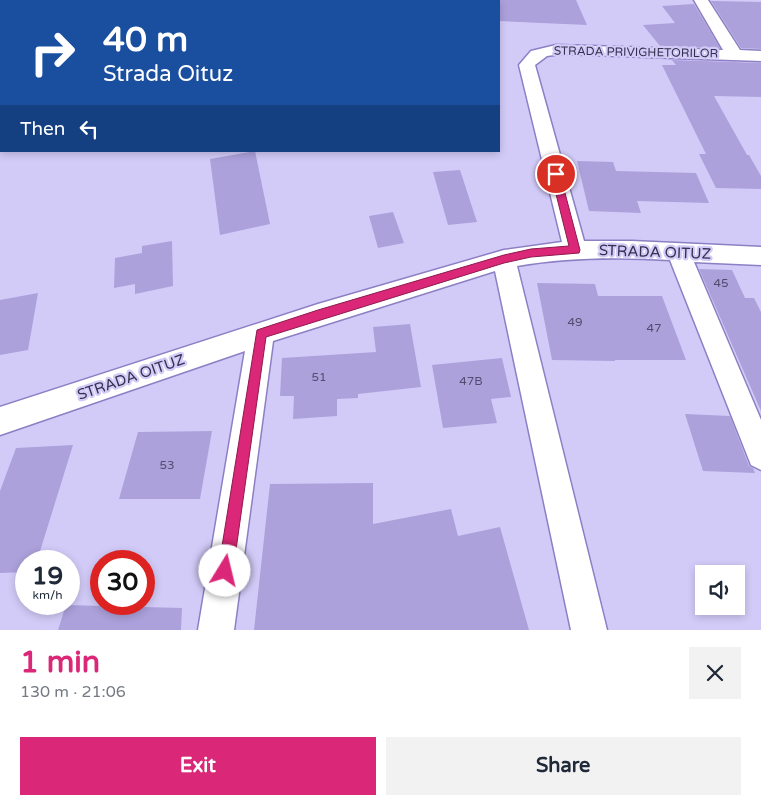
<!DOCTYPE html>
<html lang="en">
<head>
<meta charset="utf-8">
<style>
  :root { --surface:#fff; --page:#f2f2f3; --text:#1f2937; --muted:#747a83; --accent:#db2777 }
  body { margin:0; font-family:"Varela Round",sans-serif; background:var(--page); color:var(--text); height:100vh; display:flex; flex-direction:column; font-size:19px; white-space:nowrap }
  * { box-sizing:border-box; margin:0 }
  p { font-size:16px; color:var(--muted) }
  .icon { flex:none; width:28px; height:28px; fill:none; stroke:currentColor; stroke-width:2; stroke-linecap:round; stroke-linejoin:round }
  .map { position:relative; height:630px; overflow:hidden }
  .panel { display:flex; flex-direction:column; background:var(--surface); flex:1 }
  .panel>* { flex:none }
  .guide { position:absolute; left:0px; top:0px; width:500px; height:152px; box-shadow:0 2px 8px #0003; background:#1a4fa0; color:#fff; overflow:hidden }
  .fabs { position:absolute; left:695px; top:565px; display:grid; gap:10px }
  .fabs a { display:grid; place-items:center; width:50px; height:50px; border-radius:0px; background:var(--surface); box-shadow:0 2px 8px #0003; font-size:25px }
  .speed { position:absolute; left:15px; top:550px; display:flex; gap:10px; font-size:25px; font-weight:700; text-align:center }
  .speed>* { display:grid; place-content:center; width:65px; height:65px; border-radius:50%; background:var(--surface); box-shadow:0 2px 8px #0003; line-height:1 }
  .speed small { font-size:12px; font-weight:400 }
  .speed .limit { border:8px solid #d22; background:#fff; color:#111 }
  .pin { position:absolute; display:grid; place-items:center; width:42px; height:42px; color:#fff; margin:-21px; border:2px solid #fff; border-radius:50%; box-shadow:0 1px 5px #0007 }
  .me { position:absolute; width:55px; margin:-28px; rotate:9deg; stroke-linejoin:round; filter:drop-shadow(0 0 4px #0008) }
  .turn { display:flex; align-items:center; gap:18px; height:105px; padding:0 20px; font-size:22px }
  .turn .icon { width:65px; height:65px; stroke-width:2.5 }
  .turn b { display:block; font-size:35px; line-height:42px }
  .then { display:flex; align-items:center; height:48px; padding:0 20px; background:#0003; gap:10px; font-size:19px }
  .round { display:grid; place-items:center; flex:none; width:52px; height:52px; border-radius:0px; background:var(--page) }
  .headline { display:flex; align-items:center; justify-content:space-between; height:85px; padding:0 20px }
  h1 { font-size:30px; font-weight:800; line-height:38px; color:var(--accent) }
  .button { display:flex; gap:10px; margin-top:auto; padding:10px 20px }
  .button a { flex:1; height:58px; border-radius:0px; background:var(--accent); color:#fff; font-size:20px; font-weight:800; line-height:58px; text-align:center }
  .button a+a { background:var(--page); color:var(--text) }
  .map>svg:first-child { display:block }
  .building { fill:#aca1db }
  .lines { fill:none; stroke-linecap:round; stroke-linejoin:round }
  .lane-casing { stroke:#8d7fc4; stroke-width:3 }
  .street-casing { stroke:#8d7fc4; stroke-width:3 }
  .lane { fill:#fff; fill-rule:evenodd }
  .street { fill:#fff; fill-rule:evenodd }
  .route { fill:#db2777; stroke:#8e194d }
  .labels { text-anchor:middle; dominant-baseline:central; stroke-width:4.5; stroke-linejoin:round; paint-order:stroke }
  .far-street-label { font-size:12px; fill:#35304d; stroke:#d2cbf8 }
  .number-label { font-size:12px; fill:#534c70 }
  .street-label { font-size:15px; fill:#35304d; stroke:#d2cbf8 }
</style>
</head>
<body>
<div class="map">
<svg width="761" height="630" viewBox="0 0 761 630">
  <rect width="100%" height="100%" fill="#d2cbf8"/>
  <g class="building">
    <path d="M497,0h79l11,25 -88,-4z"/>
    <path d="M711,1l50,1v47l-20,-1z"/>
    <path d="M694,4l26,44 -60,-2 -17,-21 32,-2 -13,-17z"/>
    <path d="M672,60l89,3v34l-47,-1 33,59h2l12,21v13l-45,-1 -17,-34h7l-44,-89h14z"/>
    <path d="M255,151l15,73 -50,11 -10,-76z"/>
    <path d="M577,161l36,1 3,9 80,2 13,30 -72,-2 4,12 -52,-2z"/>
    <path d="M460,170l17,52 -29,3 -15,-53z"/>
    <path d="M393,212l11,31 -26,5 -9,-32z"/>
    <path d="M172,241l1,45 -38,8v-10l-21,4 1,-30 27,-5v-7z"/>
    <path d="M699,269l33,1 13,28h9l7,14v99z"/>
    <path d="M537,283l58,1 3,12h64l24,64h-71v1l-63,-1z"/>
    <path d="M38,293l-10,57 -28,5v-55z"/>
    <path d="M410,324l11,63 -63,7v4l-21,1v17l-44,3 1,-23h-14l2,-38 94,-6 -3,-25z"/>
    <path d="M502,358l9,39 -20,2 6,24 -54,5 -11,-63z"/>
    <path d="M685,414l45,2 19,50 4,2 2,5 -52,-2z"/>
    <path d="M212,431l-12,68h-81l19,-67z"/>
    <path d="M73,445l-36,116h-11v11l-26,1v-82l16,-43z"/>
    <path d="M373,483v41l78,-15 7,27 42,-9 29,103h-275l16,-146z"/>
    <path d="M66,605l116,3 -1,22h-123z"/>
  </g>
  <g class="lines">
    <g class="lane-casing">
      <path id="lane" d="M0,0h4v1l-4,2z"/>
    </g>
    <g class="street-casing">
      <path id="street" d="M694,0h14l32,50 21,1v10l-200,-7 -14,2 -12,9 49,176h48l129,6v18l-67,-3 67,158v50l-10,-5 -81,-205c-51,-3 -102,-3 -153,6l90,364h-36l-76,-359 -222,70 -39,289h-36l47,-279 -245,84v-28l318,-103 186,-54 58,-8 -43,-177 12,-14 25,-6 167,5z"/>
    </g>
    <use href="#lane" class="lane"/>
    <use href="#street" class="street"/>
  </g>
  <path class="route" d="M556,171l4,3 20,76 -1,3 -48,4 -27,6 -238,74 -33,234 -3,5 -5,2 -5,-2 -2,-5 39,-241 61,-20 186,-55 27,-6 38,-3 -18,-72z"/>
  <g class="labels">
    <g class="far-street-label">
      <text transform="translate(636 52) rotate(1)">STRADA PRIVIGHETORILOR</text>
    </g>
    <g class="number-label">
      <text x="721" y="283">45</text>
      <text x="575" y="322">49</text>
      <text x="654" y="328">47</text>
      <text x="319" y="377">51</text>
      <text x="471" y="381">47B</text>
      <text x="167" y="465">53</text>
    </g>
    <g class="street-label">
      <text transform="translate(655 252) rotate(2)">STRADA OITUZ</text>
      <text transform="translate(131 377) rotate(-19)">STRADA OITUZ</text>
    </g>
  </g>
</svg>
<div class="fabs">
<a><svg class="icon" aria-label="sound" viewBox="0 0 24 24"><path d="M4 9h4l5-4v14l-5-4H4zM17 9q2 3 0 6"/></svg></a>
</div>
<div class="speed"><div>19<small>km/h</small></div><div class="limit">30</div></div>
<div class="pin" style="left:556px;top:174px;background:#d93025"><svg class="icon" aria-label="arrive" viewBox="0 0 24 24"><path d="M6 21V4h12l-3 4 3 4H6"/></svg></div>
<svg class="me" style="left:225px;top:571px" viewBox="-20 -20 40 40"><circle r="19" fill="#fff"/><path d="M0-13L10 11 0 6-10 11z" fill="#db2777"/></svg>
<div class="guide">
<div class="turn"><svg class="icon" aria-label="right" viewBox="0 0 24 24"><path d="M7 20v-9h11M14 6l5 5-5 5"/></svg><div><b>40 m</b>Strada Oituz</div></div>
<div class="then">Then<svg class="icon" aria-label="left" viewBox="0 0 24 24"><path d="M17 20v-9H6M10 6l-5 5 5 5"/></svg></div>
</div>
</div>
<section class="panel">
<div class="headline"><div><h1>1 min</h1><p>130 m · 21:06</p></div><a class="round"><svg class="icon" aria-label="close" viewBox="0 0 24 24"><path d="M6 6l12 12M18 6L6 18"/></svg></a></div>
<div class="button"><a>Exit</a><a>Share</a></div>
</section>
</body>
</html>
